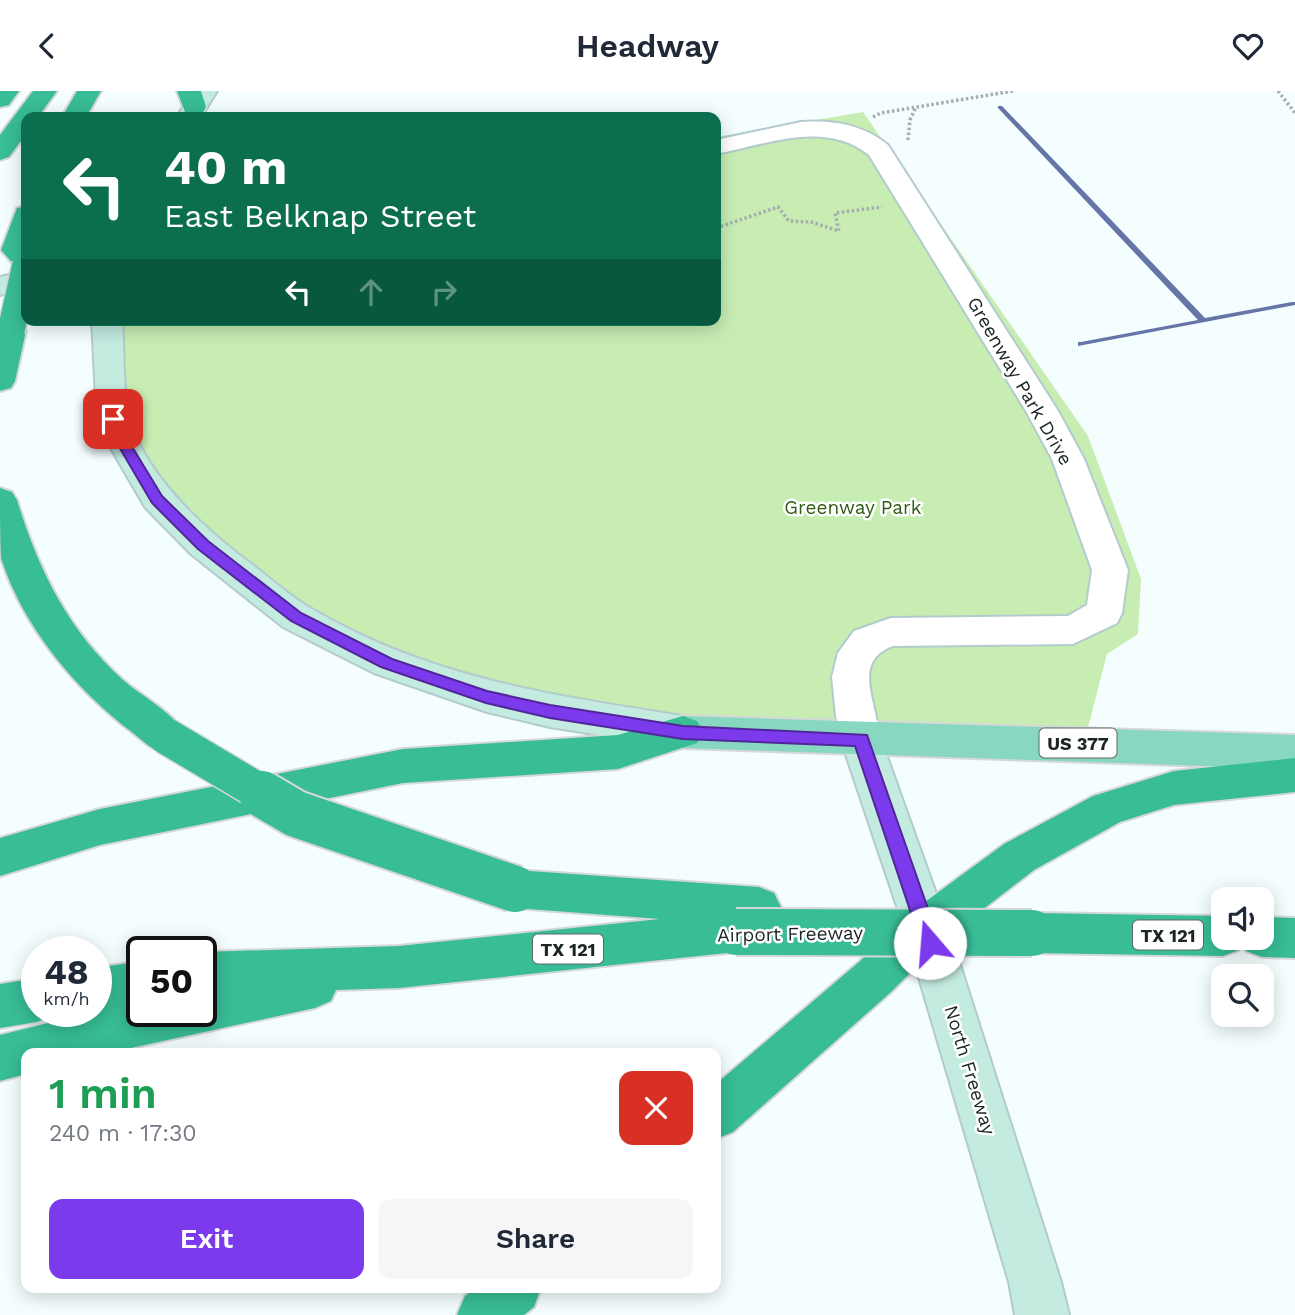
<!DOCTYPE html>
<html lang="en">
<head>
<meta charset="utf-8">
<style>
  :root { --surface:#fff; --page:#f6f6f7; --text:#1f2937; --muted:#747a83; --accent:#7c3aed }
  body { margin:0; font-family:"Work Sans",sans-serif; background:var(--page); color:var(--text); height:100vh; display:flex; flex-direction:column; font-size:26px; white-space:nowrap }
  * { box-sizing:border-box; margin:0 }
  p { font-size:23px; color:var(--muted) }
  .icon { flex:none; width:38px; height:38px; fill:none; stroke:currentColor; stroke-width:2; stroke-linecap:round; stroke-linejoin:round }
  .map { position:relative; flex:1; overflow:hidden }
  .drawer { position:absolute; left:21px; top:957px; width:700px; height:245px; display:flex; flex-direction:column; background:var(--surface); border-radius:14px; box-shadow:0 4px 18px #0003 }
  .drawer>* { flex:none }
  .hud { position:absolute; left:21px; top:21px; width:700px; height:214px; border-radius:14px; box-shadow:0 4px 18px #0003; background:#0b6e4f; color:#fff; overflow:hidden }
  .tools { position:absolute; left:1211px; top:796px; display:grid; gap:14px }
  .tools a { display:grid; place-items:center; width:63px; height:63px; border-radius:14px; background:var(--surface); box-shadow:0 4px 18px #0003; font-size:35px }
  .speed { position:absolute; left:21px; top:845px; display:flex; gap:14px; font-size:35px; font-weight:700; text-align:center }
  .speed>* { display:grid; place-content:center; width:91px; height:91px; border-radius:50%; background:var(--surface); box-shadow:0 4px 18px #0003; line-height:1 }
  .speed small { font-size:18px; font-weight:400 }
  .speed .limit { border:4px solid #111; border-radius:10px; background:#fff; color:#111 }
  .pin { position:absolute; display:grid; place-items:center; width:60px; height:60px; color:#fff; margin:-30px; border-radius:14px; box-shadow:0 4px 10px #0006 }
  .me { position:absolute; width:77px; margin:-38px; rotate:342deg; stroke-linejoin:round; filter:drop-shadow(0 0 5px #0008) }
  .turn { display:flex; align-items:center; gap:24px; height:147px; padding:0 28px; font-size:32px }
  .turn .icon { width:91px; height:91px; stroke-width:2.5 }
  .turn b { display:block; font-size:49px; line-height:60px }
  .lanes { display:flex; align-items:center; height:66px; padding:0 28px; background:#0003; justify-content:center; gap:35px; direction:ltr }
  .lanes .off { opacity:.35 }
  .round { display:grid; place-items:center; flex:none; width:74px; height:74px; border-radius:14px; background:var(--page) }
  .headline { display:flex; align-items:center; justify-content:space-between; height:119px; padding:0 28px }
  h1 { font-size:42px; font-weight:600; line-height:52px; color:#1e9e55 }
  .button { display:flex; gap:14px; margin-top:auto; padding:14px 28px }
  .button a { flex:1; height:80px; border-radius:14px; background:var(--accent); color:#fff; font-size:28px; font-weight:600; line-height:80px; text-align:center }
  .button a+a { background:var(--page); color:var(--text) }
  header { display:flex; justify-content:space-between; align-items:center; height:91px; padding:0 28px; background:var(--surface); font-size:32px; font-weight:600 }
  .map>svg:first-child { display:block }
  .green { fill:#c7edb3 }
  .lines { fill:none; stroke-linecap:round; stroke-linejoin:round }
  .stream { fill:#6575a7; fill-rule:evenodd }
  .street-casing { stroke:#b3cbcd; stroke-width:4 }
  .secondary-casing { stroke:#b3cbcd; stroke-width:4 }
  .primary-casing { stroke:#d6d8d8; stroke-width:4 }
  .highway-casing { stroke:#d6d8d8; stroke-width:4 }
  .path { stroke:#a4aeaf; stroke-width:3.5; stroke-dasharray:2.5 2.5; stroke-linecap:butt }
  .street { fill:#fff; fill-rule:evenodd }
  .secondary { fill:#c3ebe0; fill-rule:evenodd }
  .primary { fill:#88d7c0; fill-rule:evenodd }
  .highway { fill:#38bd96; fill-rule:evenodd }
  .highway-bridge-far2-casing { stroke:#d6d8d8; stroke-width:30; stroke-linecap:butt }
  .highway-bridge-far1-casing { stroke:#d6d8d8; stroke-width:39; stroke-linecap:butt }
  .highway-bridge-casing { stroke:#d6d8d8; stroke-width:50; stroke-linecap:butt }
  .highway-bridge-far2 { stroke:#38bd96; stroke-width:27 }
  .highway-bridge-far1 { stroke:#38bd96; stroke-width:36 }
  .highway-bridge { stroke:#38bd96; stroke-width:46 }
  .route { fill:#7c3aed; stroke:#51269a; stroke-width:2 }
  .labels { text-anchor:middle; dominant-baseline:central; stroke-width:5; stroke-linejoin:round; paint-order:stroke }
  .shield { fill:#fff; stroke:#606667; stroke-width:2 }
  .shield-label { font-size:18px; font-weight:bold; fill:#1c2526 }
  .street-label { font-size:19px; fill:#1c2526; stroke:#fff }
  .park-label { font-size:19px; fill:#325b14; stroke:#fff }
</style>
</head>
<body>
<header><svg class="icon" aria-label="back" viewBox="0 0 24 24"><path d="M15 5l-7 7 7 7"/></svg>Headway<svg class="icon" aria-label="heart" viewBox="0 0 24 24"><path d="M12 20l-8-8c-3-5 5-10 8-4 3-6 11-1 8 4z"/></svg></header>
<div class="map">
<svg width="1295" height="1224" viewBox="0 0 1295 1224">
  <rect width="100%" height="100%" fill="#f4feff"/>
  <path class="green" d="M863,21l225,324 53,143 -3,55 -31,20 -23,89 -223,-3 -374,-43 -241,-117 -121,-135 -18,-125h609v-183z"/>
  <g class="lines">
    <path class="stream" d="M998,15h4l203,212 87,-16h3v3l-217,41v-4h3l117,-22 -200,-212z"/>
    <g class="street-casing">
      <path id="street" d="M801,31c32,-2 61,2 87,23l170,266 26,48 44,111 -6,43 -5,10 -44,21 -180,2c-51,19 -2,74 -18,106l-14,4 -14,-4 -11,-36 -4,-39 6,-24 16,-22 37,-13 177,-2 19,-11 5,-35 -40,-111 -26,-48 -157,-256c-45,-36 -103,-10 -153,-1v-14z"/>
    </g>
    <g class="secondary-casing">
      <g id="secondary">
        <path d="M193,0h24l-16,26h-24z"/>
        <path d="M26,180v17l-26,7v-18z"/>
        <path d="M92,229h30c2,26 1,79 7,100 18,54 66,100 109,134 24,17 47,39 72,54 119,70 239,87 373,108l14,5 6,11 -6,11 -14,5 -133,-21 -63,-15 -113,-39 -91,-46 -92,-73 -46,-47 -36,-62 -12,-26z"/>
        <path d="M861,633l14,4 6,12 67,187 113,355 8,33h-54l-6,-33 -105,-355 -63,-187 6,-12z"/>
      </g>
    </g>
    <g class="primary-casing">
      <path id="primary" d="M683,625l612,19v34l-612,-21 -14,-5 -6,-11 6,-11z"/>
    </g>
    <g class="highway-casing">
      <g id="highway">
        <path d="M0,0h19l-10,14 -9,2z"/>
        <path d="M33,0h24l-19,26h-12v17l-17,23 -9,3v-25z"/>
        <path d="M77,0h24l-15,26h-24z"/>
        <path d="M177,0h24l5,16 -3,5 -9,2 -9,-2z"/>
        <path d="M26,115v63l-10,-2 -15,-17 16,-42z"/>
        <path d="M11,231l10,2 5,7 -11,50 -4,7 -11,3v-66z"/>
        <path d="M0,397l12,4 5,8c21,69 51,130 105,179 20,18 52,33 64,57l-6,11c-5,2 -11,5 -15,5 -13,-1 -23,-12 -32,-19 -57,-43 -110,-106 -132,-175 -1,-20 -1,-49 -1,-70z"/>
        <path d="M683,625l14,5 6,11 -6,11 -79,26 -215,14 -303,62 -100,31v-38l100,-29 303,-60 215,-14z"/>
        <path d="M1295,667v34l-121,13 -54,17 -86,48 -92,71 -51,51 -158,140 -17,7v-55l143,-122 51,-49 94,-69 89,-48 81,-25z"/>
        <path d="M515,779l244,17 15,6 7,14 -7,14 -18,6 2,5 -6,14 -16,6 -337,36 -63,2 -5,11 -16,7 -207,45h-82v21l-26,7v-46l96,-24v-43l46,-7v50h59v-59l198,-6 261,-27 -145,-11 -15,-5 -6,-14 6,-14z"/>
        <path d="M1032,822l191,3v22h39v-21l33,1v40l-33,-1 -16,-6 -4,-9 -3,8 -16,6 -191,-3 -16,-6 -6,-14 6,-14z"/>
        <path d="M37,887v33h18l-2,4 -16,7 -37,6v-44z"/>
        <path d="M475,1197h66l-7,19 -10,8h-67l8,-19z"/>
      </g>
    </g>
    <g class="path">
      <path d="M1278,0l17,22"/>
      <path d="M873,26l8,-4 132,-22"/>
      <path d="M908,49l2,-20 6,-13"/>
      <path d="M716,137l62,-21 11,14 22,1 28,9 -4,-18 47,-6"/>
    </g>
    <use href="#street" class="street"/>
    <use href="#secondary" class="secondary"/>
    <use href="#primary" class="primary"/>
    <use href="#highway" class="highway"/>
    <g class="highway-bridge-far2-casing">
      <path id="highway-bridge-far2" d="M11,240l15,-67"/>
    </g>
    <g class="highway-bridge-far1-casing">
      <path id="highway-bridge-far1" d="M166,645l99,59"/>
    </g>
    <g class="highway-bridge-casing">
      <g id="highway-bridge">
        <path d="M262,703l34,20 219,75"/>
        <path d="M736,841l296,1"/>
      </g>
    </g>
    <use href="#highway-bridge-far2" class="highway-bridge-far2"/>
    <use href="#highway-bridge-far1" class="highway-bridge-far1"/>
    <use href="#highway-bridge" class="highway-bridge"/>
  </g>
  <path class="route" d="M113,324l6,4 12,26 31,51 46,45 93,72 91,46 95,32 63,14 133,21 184,9 73,208 -3,6 -7,2 -6,-2 -3,-6 -66,-197 -172,-7 -133,-21 -64,-15 -105,-36 -90,-46 -93,-72 -46,-46 -34,-58 -12,-26z"/>
  <g class="labels">
    <g class="shield">
      <rect x="1039.5" y="637.5" width="77" height="29" rx="5"/>
      <rect x="1133" y="829.5" width="70" height="29" rx="5"/>
      <rect x="533" y="843.5" width="70" height="29" rx="5"/>
    </g>
    <g class="shield-label">
      <text x="1078" y="652">US 377</text>
      <text x="1168" y="844">TX 121</text>
      <text x="568" y="858">TX 121</text>
    </g>
    <g class="street-label">
      <text transform="translate(1020 290) rotate(60)">Greenway Park Drive</text>
      <text transform="translate(790 843) rotate(-1)">Airport Freeway</text>
      <text transform="translate(970 979) rotate(73)">North Freeway</text>
    </g>
    <g class="park-label">
      <text x="853" y="416">Greenway Park</text>
    </g>
  </g>
</svg>
<div class="tools">
<a><svg class="icon" aria-label="sound" viewBox="0 0 24 24"><path d="M4 9h4l5-4v14l-5-4H4zM17 9q2 3 0 6"/></svg></a>
<a><svg class="icon" aria-label="search" viewBox="0 0 24 24"><circle cx="10" cy="10" r="6"/><path d="M15 15l6 6"/></svg></a>
</div>
<div class="speed"><div>48<small>km/h</small></div><div class="limit">50</div></div>
<div class="pin" style="left:113px;top:328px;background:#d93025"><svg class="icon" aria-label="arrive" viewBox="0 0 24 24"><path d="M6 21V4h12l-3 4 3 4H6"/></svg></div>
<svg class="me" style="left:930px;top:852px" viewBox="-20 -20 40 40"><circle r="19" fill="#fff"/><path d="M0-13L10 11 0 6-10 11z" fill="#7c3aed"/></svg>
<div class="hud">
<div class="turn"><svg class="icon" aria-label="left" viewBox="0 0 24 24"><path d="M17 20v-9H6M10 6l-5 5 5 5"/></svg><div><b>40 m</b>East Belknap Street</div></div>
<div class="lanes"><svg class="icon" aria-label="left" viewBox="0 0 24 24"><path d="M17 20v-9H6M10 6l-5 5 5 5"/></svg><svg class="icon off" aria-label="ahead" viewBox="0 0 24 24"><path d="M12 20V5M6 11l6-6 6 6"/></svg><svg class="icon off" aria-label="right" viewBox="0 0 24 24"><path d="M7 20v-9h11M14 6l5 5-5 5"/></svg></div>
</div>
<section class="drawer">
<div class="headline"><div><h1>1 min</h1><p>240 m · 17:30</p></div><a class="round" style="background:#d93025;color:#fff"><svg class="icon" aria-label="close" viewBox="0 0 24 24"><path d="M6 6l12 12M18 6L6 18"/></svg></a></div>
<div class="button"><a>Exit</a><a>Share</a></div>
</section>
</div>
</body>
</html>
